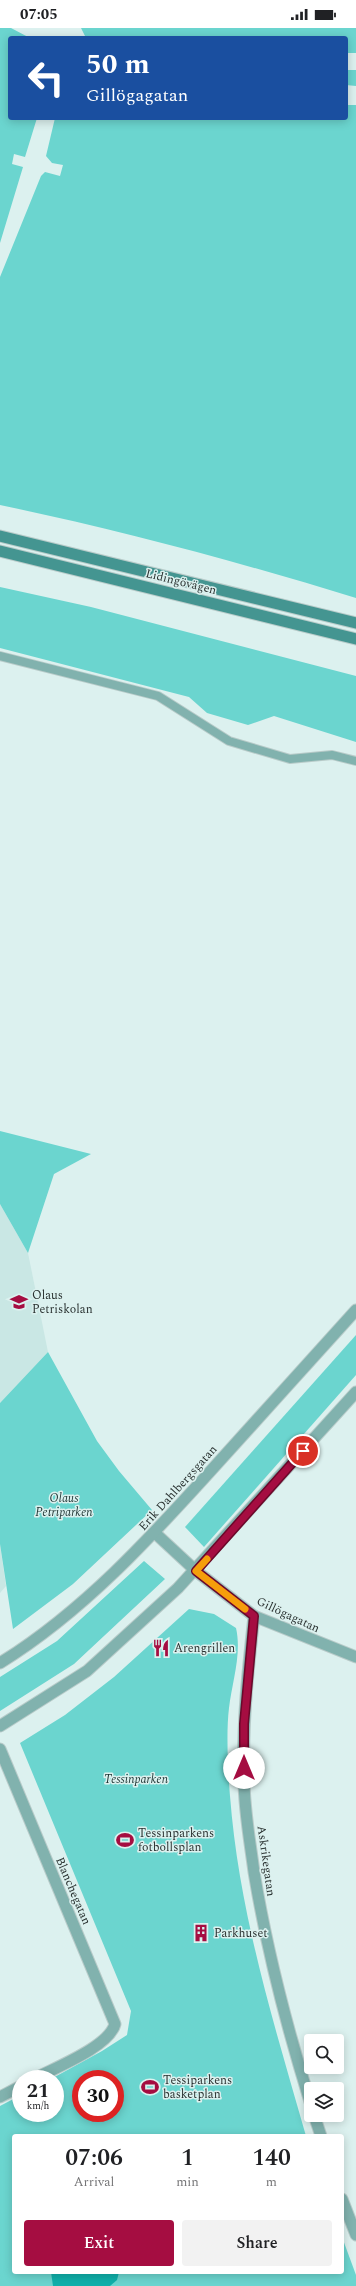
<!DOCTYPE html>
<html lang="en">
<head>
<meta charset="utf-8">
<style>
  :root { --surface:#fff; --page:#f2f2f2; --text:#202124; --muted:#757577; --accent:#a50d41 }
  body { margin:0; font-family:Spectral,serif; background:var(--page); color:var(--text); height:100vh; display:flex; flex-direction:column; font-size:15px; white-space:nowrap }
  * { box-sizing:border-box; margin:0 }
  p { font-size:13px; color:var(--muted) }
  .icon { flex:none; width:22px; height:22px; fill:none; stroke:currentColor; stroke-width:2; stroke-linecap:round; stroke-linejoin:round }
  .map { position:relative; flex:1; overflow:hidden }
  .side { position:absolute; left:12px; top:2106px; width:332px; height:140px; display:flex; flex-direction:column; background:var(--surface); border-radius:4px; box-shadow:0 2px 10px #0003 }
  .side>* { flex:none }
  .banner { position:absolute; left:8px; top:8px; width:340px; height:84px; border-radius:4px; box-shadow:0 2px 10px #0003; background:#1a4fa0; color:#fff; overflow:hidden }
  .buttons { position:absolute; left:304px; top:2006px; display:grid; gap:8px }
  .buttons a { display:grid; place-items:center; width:40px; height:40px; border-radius:4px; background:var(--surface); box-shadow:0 2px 10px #0003; font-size:20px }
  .speed { position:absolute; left:12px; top:2042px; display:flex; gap:8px; font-size:20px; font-weight:700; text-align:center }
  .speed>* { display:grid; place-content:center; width:52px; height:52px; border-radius:50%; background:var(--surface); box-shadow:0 2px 10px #0003; line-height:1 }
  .speed small { font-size:10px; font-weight:400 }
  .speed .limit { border:6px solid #d22; background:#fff; color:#111 }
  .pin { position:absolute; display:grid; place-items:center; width:34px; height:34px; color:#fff; margin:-17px; border:2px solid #fff; border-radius:50%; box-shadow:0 1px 4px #0007 }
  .me { position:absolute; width:44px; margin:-22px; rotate:0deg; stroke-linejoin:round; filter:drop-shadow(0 0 3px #0008) }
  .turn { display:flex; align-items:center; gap:14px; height:84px; padding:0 12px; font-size:18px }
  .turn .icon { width:52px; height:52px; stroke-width:2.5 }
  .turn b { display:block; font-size:28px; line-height:34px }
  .eta { display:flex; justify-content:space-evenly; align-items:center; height:68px; text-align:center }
  .eta b { font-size:24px; font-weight:600; line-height:28px }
  .button { display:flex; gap:8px; margin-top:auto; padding:8px 12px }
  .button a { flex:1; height:46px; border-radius:4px; background:var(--accent); color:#fff; font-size:16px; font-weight:600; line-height:46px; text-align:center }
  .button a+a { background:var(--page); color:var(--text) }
  .status { display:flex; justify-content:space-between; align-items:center; height:28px; padding:0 20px; background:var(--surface); direction:ltr }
  .status svg { height:11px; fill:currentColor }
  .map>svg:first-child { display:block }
  .built { fill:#c9e7e4 }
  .green { fill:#6bd5cf; fill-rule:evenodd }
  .water { fill:#0fb0aa }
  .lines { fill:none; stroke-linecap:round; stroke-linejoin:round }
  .service-casing { stroke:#b8cbc9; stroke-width:10 }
  .minor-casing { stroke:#b8cbc9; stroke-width:13 }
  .tertiary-casing { stroke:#b8cbc9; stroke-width:13 }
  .secondary-casing { stroke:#b8cbc9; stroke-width:13 }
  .service { stroke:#81b2ae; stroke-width:8 }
  .minor { stroke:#81b2ae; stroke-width:11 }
  .tertiary { stroke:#81b2ae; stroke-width:11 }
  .secondary { stroke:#449591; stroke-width:11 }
  .route-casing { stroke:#6b082a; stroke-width:10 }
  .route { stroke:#a50d41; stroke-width:7 }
  .slow { stroke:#f59e0b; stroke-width:7 }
  .labels { text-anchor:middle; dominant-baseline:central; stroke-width:3; stroke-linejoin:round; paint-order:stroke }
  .street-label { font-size:12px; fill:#2a3231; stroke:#dcf1ef }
  .poi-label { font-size:12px; fill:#2a3231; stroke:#dcf1ef; text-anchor:start }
  .park-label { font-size:12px; font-style:italic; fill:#1d3433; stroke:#dcf1ef }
</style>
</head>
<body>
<div class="status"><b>07:05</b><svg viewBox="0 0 49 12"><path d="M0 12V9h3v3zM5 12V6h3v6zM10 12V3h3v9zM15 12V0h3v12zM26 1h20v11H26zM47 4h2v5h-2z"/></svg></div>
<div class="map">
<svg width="356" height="2258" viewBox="0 0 356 2258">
  <rect width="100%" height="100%" fill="#dcf1ef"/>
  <g class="built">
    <path d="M0,1176l28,49 20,99 -48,51z"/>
    <path d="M0,1516l6,42 -6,7z"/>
  </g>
  <g class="green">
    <path d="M0,0h11l19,10h-20v80h27l-12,39 -11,-3 -2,10 11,3 -23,76z"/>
    <path d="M81,0h275v25h-10v-15h-260z"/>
    <path d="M346,42h10v16l-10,-1z"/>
    <path d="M346,77h10v493c-117,-36 -236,-68 -356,-93v-228l41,-101 4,-4 15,4 3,-11 -11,-2 -6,-7 9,-38h291z"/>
    <path d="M0,559l91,20 265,69v66l-82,-26 -26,9 -41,-12 -18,-16 -189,-49z"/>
    <path d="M0,1103l91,23 -37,20 -26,79 -28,-49z"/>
    <path d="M356,1307v40l-152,172 -19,-20z"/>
    <path d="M48,1324l49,89 22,30 33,39 -79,74 -60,45 -13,-85v-141z"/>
    <path d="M144,1533l21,18 -91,85 -74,47v-34l57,-36z"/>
    <path d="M189,1581l25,5 22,14c6,26 -4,54 -7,80 -3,24 -1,64 1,88 9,117 44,228 76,340h-292v136h328v-35l14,38v11h-356v-180l21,-11v18h34v-34h-4l51,-28 25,-16 4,-24 -111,-268 45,-28 49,-38zM81,2051h34v34h-34z"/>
  </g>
  <path class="water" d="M51,2244h68l-2,8 -7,6h-57z"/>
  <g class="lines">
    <g class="service-casing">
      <path id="service" d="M0,628l158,40 71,45 61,18 42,-4 24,6"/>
    </g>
    <g class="minor-casing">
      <g id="minor">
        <path d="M196,1543l58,45 102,41"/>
        <path d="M254,1588c-6,54 -12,108 -10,163 0,31 6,62 10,93 13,79 33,156 57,233"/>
        <path d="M0,1721l115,275c-6,23 -61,44 -81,55"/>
        <path d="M0,2069l21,-11"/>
        <path d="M314,2087l7,21"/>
        <path d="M342,2171l14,36"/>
      </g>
    </g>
    <g class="tertiary-casing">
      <g id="tertiary">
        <path d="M155,1505l41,38"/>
        <path d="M0,1635c83,-51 151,-126 216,-198 47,-52 93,-103 140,-155"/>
        <path d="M0,1698l87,-55 91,-83 178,-196"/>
      </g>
    </g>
    <g class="secondary-casing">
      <g id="secondary">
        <path d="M0,508l356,87"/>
        <path d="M0,523l356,88"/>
      </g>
    </g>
    <use href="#service" class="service"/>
    <use href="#minor" class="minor"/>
    <use href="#tertiary" class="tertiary"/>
    <use href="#secondary" class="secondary"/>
  </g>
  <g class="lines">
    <g class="route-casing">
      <path id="route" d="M244,1740v-44l10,-108 -58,-45 107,-120"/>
    </g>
    <use href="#route" class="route"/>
    <path class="slow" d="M207,1531l-11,12 49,38"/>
  </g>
  <defs>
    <g id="school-bare" transform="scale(1.38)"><path d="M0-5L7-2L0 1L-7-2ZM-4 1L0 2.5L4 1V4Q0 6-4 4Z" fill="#a50d41" stroke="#dcf1ef" stroke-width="2.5" paint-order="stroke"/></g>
    <g id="restaurant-bare" transform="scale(1.38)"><path d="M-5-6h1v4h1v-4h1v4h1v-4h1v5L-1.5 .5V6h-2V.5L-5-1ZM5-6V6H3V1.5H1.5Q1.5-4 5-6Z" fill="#a50d41" stroke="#dcf1ef" stroke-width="2.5" paint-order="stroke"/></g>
    <g id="stadium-bare" transform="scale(1.38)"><path d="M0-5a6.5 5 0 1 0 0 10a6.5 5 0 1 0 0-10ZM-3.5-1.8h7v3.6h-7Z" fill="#a50d41" stroke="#dcf1ef" stroke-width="2.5" paint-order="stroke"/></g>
    <g id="building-bare" transform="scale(1.38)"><path d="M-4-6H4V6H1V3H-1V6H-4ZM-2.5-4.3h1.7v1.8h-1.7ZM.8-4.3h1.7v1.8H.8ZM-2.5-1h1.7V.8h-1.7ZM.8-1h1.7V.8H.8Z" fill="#a50d41" stroke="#dcf1ef" stroke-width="2.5" paint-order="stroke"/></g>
  </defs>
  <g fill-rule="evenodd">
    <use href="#school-bare" x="19" y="1274"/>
    <use href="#restaurant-bare" x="161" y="1620"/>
    <use href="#stadium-bare" x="125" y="1812"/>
    <use href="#building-bare" x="201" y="1905"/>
    <use href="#stadium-bare" x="150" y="2059"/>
  </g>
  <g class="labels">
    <g class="street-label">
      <text transform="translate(181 554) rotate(14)">Lidingövägen</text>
      <text transform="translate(178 1460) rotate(-48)">Erik Dahlbergsgatan</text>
      <text transform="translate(288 1587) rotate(25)">Gillögagatan</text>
      <text transform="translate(266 1833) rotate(82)">Askrikegatan</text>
      <text transform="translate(73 1863) rotate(67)">Blanchegatan</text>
    </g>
    <g class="poi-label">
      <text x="32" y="1267">Olaus<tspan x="32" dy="14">Petriskolan</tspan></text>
      <text x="174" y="1620">Arengrillen</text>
      <text x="138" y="1805">Tessinparkens<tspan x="138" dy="14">fotbollsplan</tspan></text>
      <text x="214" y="1905">Parkhuset</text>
      <text x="163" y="2052">Tessiparkens<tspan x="163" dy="14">basketplan</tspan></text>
    </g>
    <g class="park-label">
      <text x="64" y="1470">Olaus<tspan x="64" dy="14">Petriparken</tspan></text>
      <text x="136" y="1751">Tessinparken</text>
    </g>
  </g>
</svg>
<div class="buttons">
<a><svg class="icon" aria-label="search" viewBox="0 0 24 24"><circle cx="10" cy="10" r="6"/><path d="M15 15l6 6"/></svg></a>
<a><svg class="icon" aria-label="layers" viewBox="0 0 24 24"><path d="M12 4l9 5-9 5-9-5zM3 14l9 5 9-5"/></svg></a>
</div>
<div class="speed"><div>21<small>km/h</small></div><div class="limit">30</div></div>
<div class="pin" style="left:303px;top:1423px;background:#d93025"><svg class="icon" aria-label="arrive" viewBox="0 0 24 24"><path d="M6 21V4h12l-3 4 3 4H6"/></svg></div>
<svg class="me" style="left:244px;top:1740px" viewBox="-20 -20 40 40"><circle r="19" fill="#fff"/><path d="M0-13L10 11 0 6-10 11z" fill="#a50d41"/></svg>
<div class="banner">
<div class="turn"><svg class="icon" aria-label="left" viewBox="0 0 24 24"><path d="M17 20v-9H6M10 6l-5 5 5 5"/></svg><div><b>50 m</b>Gillögagatan</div></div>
</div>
<section class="side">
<div class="eta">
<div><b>07:06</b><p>Arrival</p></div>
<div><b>1</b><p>min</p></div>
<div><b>140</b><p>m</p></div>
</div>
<div class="button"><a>Exit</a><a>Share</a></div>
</section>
</div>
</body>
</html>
